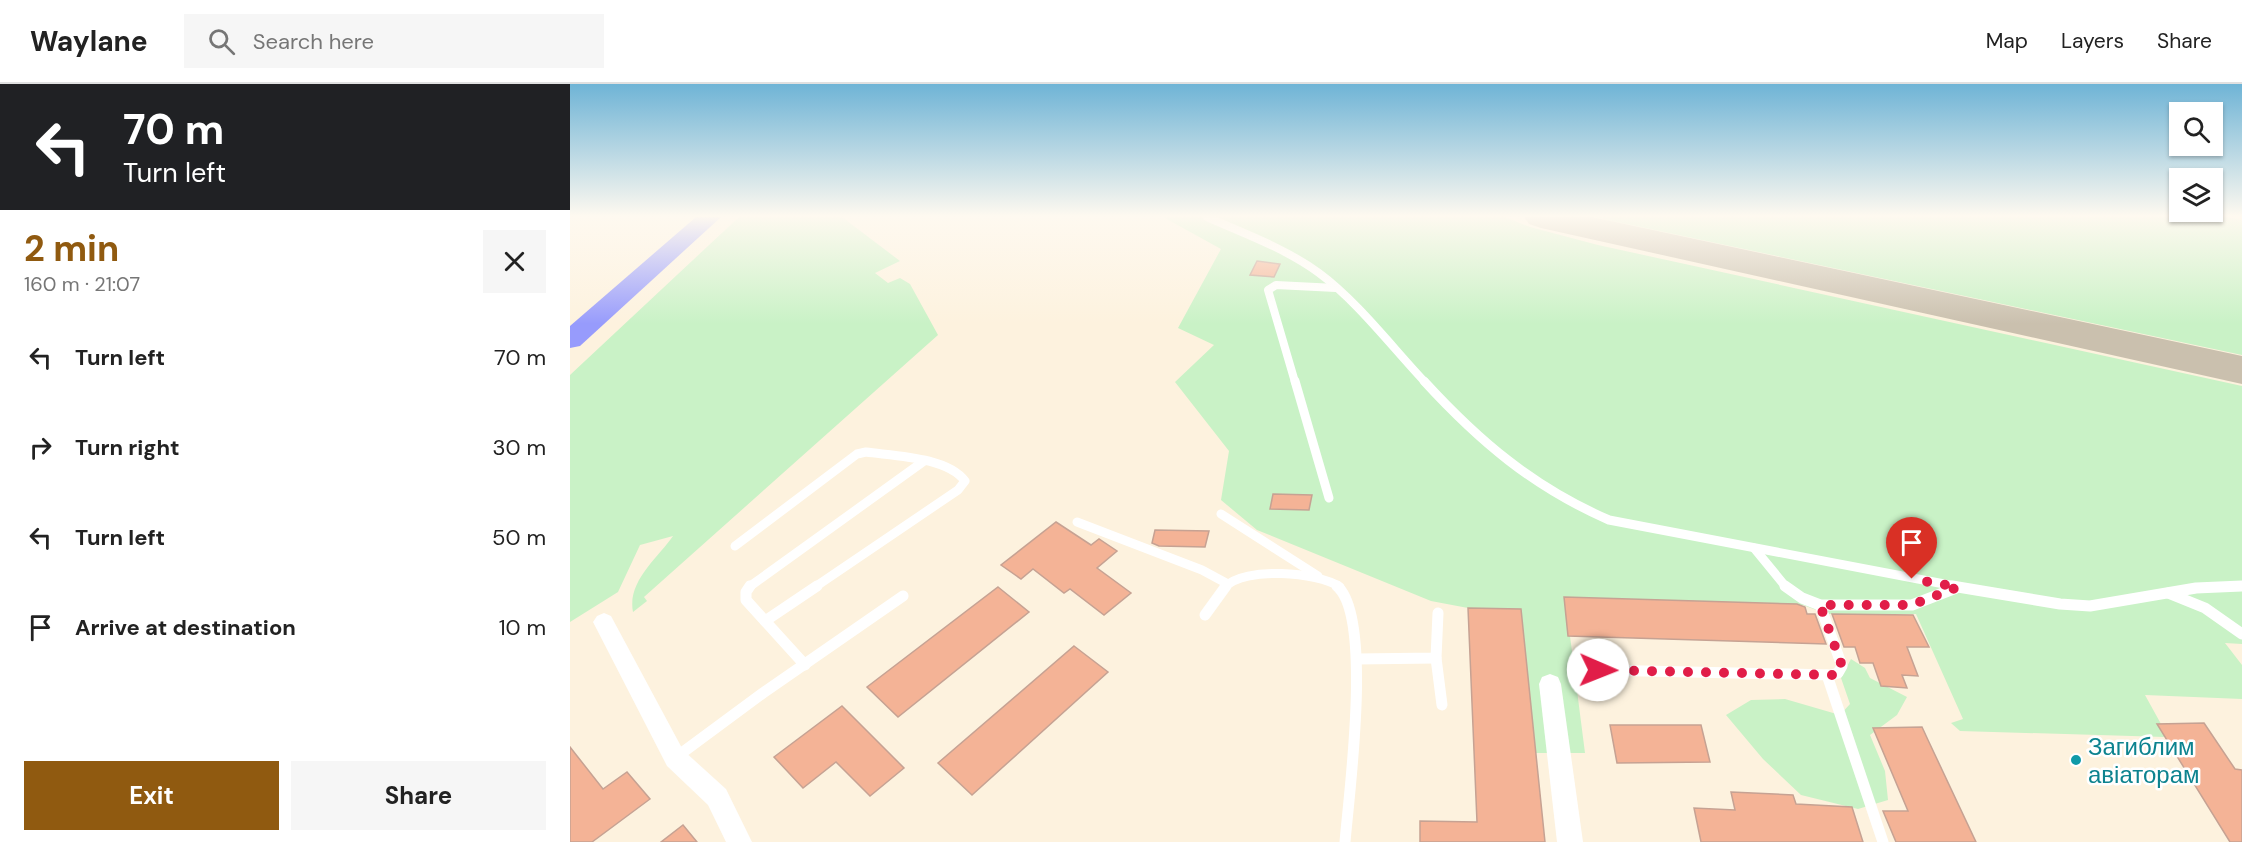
<!DOCTYPE html>
<html lang="en">
<head>
<meta charset="utf-8">
<style>
  :root { --surface:#fff; --page:#f6f6f6; --text:#222; --muted:#767676; --line:#e0e0e0; --accent:#905a10 }
  body { margin:0; font-family:"DM Sans",sans-serif; background:var(--page); color:var(--text); height:100vh; display:flex; flex-direction:column; font-size:22px; white-space:nowrap }
  * { box-sizing:border-box; margin:0 }
  p { font-size:20px; color:var(--muted) }
  .icon { flex:none; width:33px; height:33px; fill:none; stroke:currentColor; stroke-width:2; stroke-linecap:round; stroke-linejoin:round }
  .map { position:relative; flex:1; overflow:hidden }
  .details { display:flex; flex-direction:column; background:var(--surface); width:570px }
  .details>* { flex:none }
  .hud { background:#202124; color:#fff; overflow:hidden }
  .tools { position:absolute; left:1599px; top:18px; display:grid; gap:12px }
  .tools a { display:grid; place-items:center; width:54px; height:54px; border-radius:0px; background:var(--surface); box-shadow:0 2px 4px #0004; font-size:30px }
  .pin { position:absolute; display:grid; place-items:center; width:51px; height:51px; color:#fff; margin:-62px -26px; border-radius:50% 50% 50% 0; rotate:-45deg; box-shadow:0 0 6px #0007 }
  .pin .icon { rotate:45deg }
  .me { position:absolute; width:66px; margin:-33px; rotate:91deg; stroke-linejoin:round; filter:drop-shadow(0 0 4px #0008) }
  .turn { display:flex; align-items:center; gap:21px; height:126px; padding:0 24px; font-size:27px }
  .turn .icon { width:78px; height:78px; stroke-width:2.5 }
  .turn b { display:block; font-size:42px; line-height:51px }
  .round { display:grid; place-items:center; flex:none; width:63px; height:63px; border-radius:0px; background:var(--page) }
  .summary { display:flex; align-items:center; justify-content:space-between; height:102px; padding:0 24px }
  h1 { font-size:36px; font-weight:700; line-height:45px; color:var(--accent) }
  .button { display:flex; gap:12px; margin-top:auto; padding:12px 24px }
  .button a { flex:1; height:69px; border-radius:0px; background:var(--accent); color:#fff; font-size:24px; font-weight:700; line-height:69px; text-align:center }
  .button a+a { background:var(--page); color:var(--text) }
  ul { padding:0; list-style:none }
  li { display:flex; align-items:center; gap:18px; height:90px; padding:0 24px }
  li div { flex:1 }
  li b { display:block; font-size:22px }
  li em { font-style:normal }
  header { display:flex; align-items:center; gap:36px; box-sizing:border-box; height:84px; padding:0 30px; background:var(--surface); border-bottom:2px solid var(--line) }
  header strong { font-size:28px }
  nav { display:flex; gap:33px; margin-inline-start:auto; font-size:21px }
  .search { width:420px; height:54px; background:var(--page); display:flex; align-items:center; gap:15px; box-sizing:border-box; padding:0 21px; border-radius:0px; color:var(--muted); font-size:22px }
  main { display:flex; flex:1; min-height:0 }
  .map>svg:first-child { display:block }
  .green { fill:#c9f2c6 }
  .lines { fill:none; stroke-linecap:round; stroke-linejoin:round }
  .taxiway { fill:#cac0ae; fill-rule:evenodd }
  .building { fill:#f4b396; stroke:#c6a293; stroke-width:1.5 }
  .lane-far2 { stroke:#fff; stroke-width:8 }
  .lane-far1 { stroke:#fff; stroke-width:9 }
  .lane { stroke:#fff; stroke-width:11 }
  .street { fill:#fff; fill-rule:evenodd }
  .highway { fill:#979bfc; fill-rule:evenodd }
  .route { stroke:#e11d48; stroke-width:10; stroke-dasharray:0 18 }
  .culture-dot { fill:#0f9aa8; stroke:#fff; stroke-width:2 }
  .labels { text-anchor:middle; dominant-baseline:central; stroke-width:5; stroke-linejoin:round; paint-order:stroke }
  .near-culture-label { font-size:24px; fill:#0d838f; stroke:#fff; text-anchor:start }
</style>
</head>
<body>
<header>
<strong>Waylane</strong>
<div class="search"><svg class="icon" aria-label="search" viewBox="0 0 24 24"><circle cx="10" cy="10" r="6"/><path d="M15 15l6 6"/></svg>Search here</div>
<nav><a>Map</a><a>Layers</a><a>Share</a></nav>
</header>
<main>
<section class="details">
<div class="hud">
<div class="turn"><svg class="icon" aria-label="left" viewBox="0 0 24 24"><path d="M17 20v-9H6M10 6l-5 5 5 5"/></svg><div><b>70 m</b>Turn left</div></div>
</div>
<div class="summary"><div><h1>2 min</h1><p>160 m · 21:07</p></div><a class="round"><svg class="icon" aria-label="close" viewBox="0 0 24 24"><path d="M6 6l12 12M18 6L6 18"/></svg></a></div>
<ul>
<li><svg class="icon" aria-label="left" viewBox="0 0 24 24"><path d="M17 20v-9H6M10 6l-5 5 5 5"/></svg><div><b>Turn left</b></div><em>70 m</em></li>
<li><svg class="icon" aria-label="right" viewBox="0 0 24 24"><path d="M7 20v-9h11M14 6l5 5-5 5"/></svg><div><b>Turn right</b></div><em>30 m</em></li>
<li><svg class="icon" aria-label="left" viewBox="0 0 24 24"><path d="M17 20v-9H6M10 6l-5 5 5 5"/></svg><div><b>Turn left</b></div><em>50 m</em></li>
<li><svg class="icon" aria-label="arrive" viewBox="0 0 24 24"><path d="M6 21V4h12l-3 4 3 4H6"/></svg><div><b>Arrive at destination</b></div><em>10 m</em></li>
</ul>
<div class="button"><a>Exit</a><a>Share</a></div>
</section>
<div class="map">
<svg width="1672" height="758" viewBox="0 0 1672 758">
  <rect width="100%" height="100%" fill="#fdf2de"/>
  <g class="green">
    <path d="M169,133h103l58,44 -25,12 13,10 12,-5 10,6 28,51 -294,262 3,4 -14,11c-6,-31 25,-54 40,-76l-33,9 -22,47 -48,30v-247z"/>
    <path d="M593,133h342l25,10 68,18 644,141v258l-17,-1 17,22v34l-97,-4 16,29h-4l8,13 -205,-6 -9,-8 12,-4 -47,-105h-89l-24,-9 -238,-8 20,156h-49l-16,-144 -52,-1 -37,-7 -174,-71 -36,-30 8,-49 -54,-69 39,-37 -36,-17 43,-79z"/>
    <path d="M1024,133h634l14,3v135z"/>
    <path d="M1281,575l14,9 5,10 37,19 -10,18 -27,20 15,36 3,29 -30,9 -57,-14 -38,-36 -37,-44 25,-15 34,-1 55,16 10,-11 -9,-26z"/>
  </g>
  <g class="lines">
    <path class="taxiway" d="M954,133h68l650,139v28l-701,-156 -12,-4z"/>
  </g>
  <g class="building">
    <path d="M687,177l23,3 -6,13 -24,-2z"/>
    <path d="M703,410l39,1 -3,15 -39,-1z"/>
    <path d="M486,438l35,23 8,-6 18,12 -20,17 34,25 -27,22 -34,-26 -6,4 -31,-24 -12,10 -20,-14z"/>
    <path d="M585,446l54,1 -4,16 -46,-1 -7,-3z"/>
    <path d="M428,503l31,25 -131,105 -31,-30z"/>
    <path d="M994,513l233,7 8,3 2,7h8l11,30 -258,-8z"/>
    <path d="M898,524l53,1 24,233h-125v-21l57,1z"/>
    <path d="M1262,530l81,1 16,32h-22l11,29 -16,-1 5,13 -26,-2 -8,-23h-13l-5,-16h-11z"/>
    <path d="M504,562l34,26 -136,123 -34,-32z"/>
    <path d="M272,622l62,62 -34,28 -34,-34 -33,26 -29,-31z"/>
    <path d="M1634,639l31,46 7,1v72h-12l-73,-118z"/>
    <path d="M1040,641h91l9,37 -93,1z"/>
    <path d="M1352,643l6,13 48,102h-80l-13,-31h25l-35,-83z"/>
    <path d="M0,663l33,42 24,-17 23,27 -58,43h-22z"/>
    <path d="M1161,708l62,3 3,9 56,3 11,35h-162l-7,-34 41,2z"/>
    <path d="M113,741l14,17h-36z"/>
  </g>
  <g class="lines">
    <g class="lane-far2">
      <path d="M637,133c38,17 78,31 112,56 38,28 73,74 106,109"/>
      <path d="M725,298l-27,-92 8,-5 60,3"/>
    </g>
    <g class="lane-far1">
      <path d="M725,297l34,117"/>
      <path d="M854,297c55,60 109,106 185,139l351,67"/>
      <path d="M651,430l97,62"/>
      <path d="M507,438l125,48 24,13"/>
      <path d="M165,462l122,-92 9,-2c29,4 81,5 99,29l-7,9 -143,97"/>
      <path d="M1184,464l32,39"/>
      <path d="M179,503l175,-126"/>
      <path d="M655,503c20,-21 92,-15 115,0"/>
      <path d="M1643,503l29,-1"/>
    </g>
    <g class="lane">
      <path d="M180,502l-4,6v8l59,65"/>
      <path d="M767,502c36,31 12,207 8,256"/>
      <path d="M1215,502l17,12 18,7h92l44,-17"/>
      <path d="M1382,502l108,18 30,2 106,-18 46,-2"/>
      <path d="M1598,509l37,15 37,26"/>
      <path d="M635,531l21,-29"/>
      <path d="M195,537l52,-35"/>
      <path d="M866,574l6,47"/>
      <path d="M787,575l79,-1 2,-45"/>
      <path d="M1028,586l234,5 6,-2 4,-7 -22,-61"/>
      <path d="M1257,591l56,167"/>
      <path d="M105,674l88,-65 140,-97"/>
    </g>
    <g class="street">
      <path d="M34,529l7,3 72,134 43,39 26,53h-26l-18,-37 -41,-39 -74,-144 4,-6z"/>
      <path d="M980,590l8,3 3,7 22,158h-26l-18,-158 3,-7z"/>
    </g>
    <path class="highway" d="M126,133h25l-141,129 -10,2v-22z"/>
  </g>
  <linearGradient id="sky" x2="0" y2="1"><stop stop-color="#6fb4d6"/><stop offset="0.55" stop-color="#fef9f0"/><stop offset="1" stop-color="#fef9f0" stop-opacity="0"/></linearGradient>
  <rect width="1672" height="240" fill="url(#sky)"/>
  <g class="lines">
    <path class="route" d="M1028,586l234,5 6,-2 4,-7 -22,-61h92l46,-18 -46,-8"/>
  </g>
  <circle class="culture-dot" cx="1506" cy="676" r="6"/>
  <g class="labels">
    <g class="near-culture-label">
      <text x="1518" y="662">Загиблим<tspan x="1518" dy="28">авіаторам</tspan></text>
    </g>
  </g>
</svg>
<div class="tools">
<a><svg class="icon" aria-label="search" viewBox="0 0 24 24"><circle cx="10" cy="10" r="6"/><path d="M15 15l6 6"/></svg></a>
<a><svg class="icon" aria-label="layers" viewBox="0 0 24 24"><path d="M12 4l9 5-9 5-9-5zM3 14l9 5 9-5"/></svg></a>
</div>
<div class="pin" style="left:1342px;top:495px;background:#d93025"><svg class="icon" aria-label="arrive" viewBox="0 0 24 24"><path d="M6 21V4h12l-3 4 3 4H6"/></svg></div>
<svg class="me" style="left:1028px;top:586px" viewBox="-20 -20 40 40"><circle r="19" fill="#fff"/><path d="M0-13L10 11 0 6-10 11z" fill="#e11d48"/></svg>
</div>
</main>
</body>
</html>
